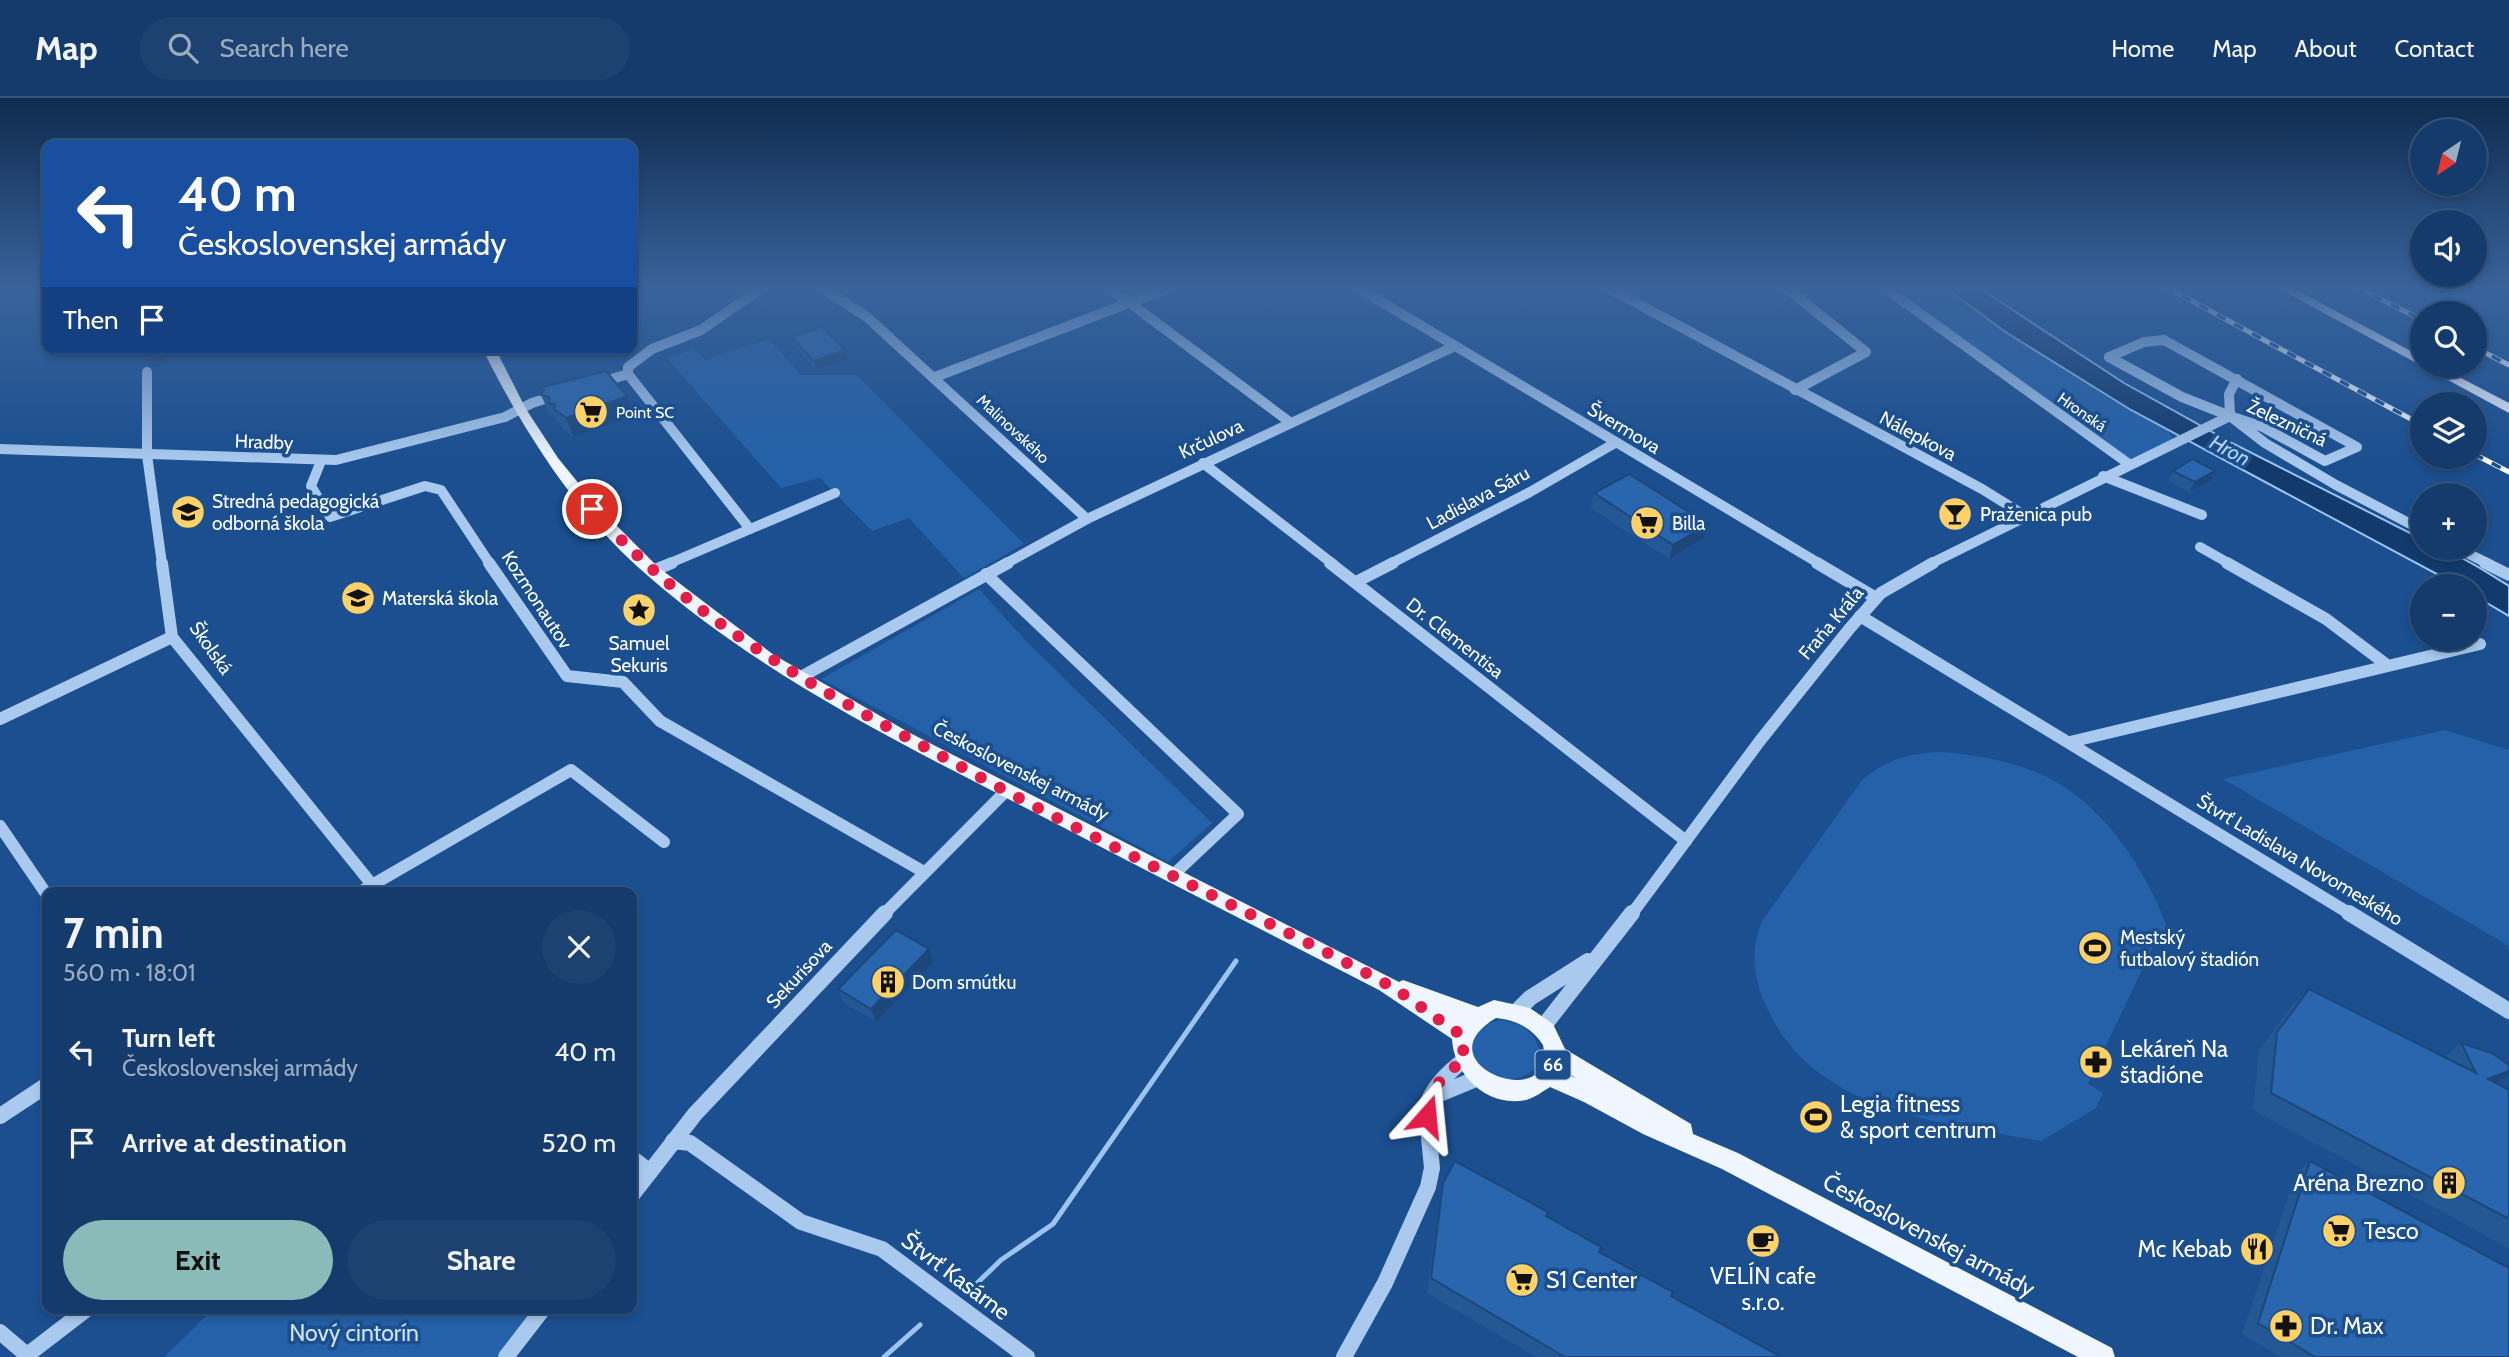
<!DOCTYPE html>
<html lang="en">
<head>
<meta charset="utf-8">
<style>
  :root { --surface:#143b6b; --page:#1d4271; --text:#f1f3f6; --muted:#9dadc1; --line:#33557e; --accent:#8bbbb9 }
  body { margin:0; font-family:Cabin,sans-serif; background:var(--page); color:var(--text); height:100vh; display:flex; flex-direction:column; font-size:26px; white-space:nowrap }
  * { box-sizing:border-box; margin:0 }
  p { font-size:23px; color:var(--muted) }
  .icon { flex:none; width:38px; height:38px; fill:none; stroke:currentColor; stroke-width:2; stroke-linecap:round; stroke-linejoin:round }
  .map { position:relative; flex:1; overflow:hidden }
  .side { position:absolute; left:42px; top:789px; width:595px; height:427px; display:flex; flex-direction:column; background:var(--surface); border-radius:14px; box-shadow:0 4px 10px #0003,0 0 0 2px var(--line) }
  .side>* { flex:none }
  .banner { position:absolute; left:42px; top:42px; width:595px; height:214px; border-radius:14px; box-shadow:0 4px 10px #0003,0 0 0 2px var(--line); background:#1a4fa0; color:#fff; overflow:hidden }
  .needle { width:46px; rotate:215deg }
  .tools { position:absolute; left:2410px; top:21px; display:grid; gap:14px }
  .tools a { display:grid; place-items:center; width:77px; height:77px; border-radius:50%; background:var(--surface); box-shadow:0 4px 10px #0003,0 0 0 2px var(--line); font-size:35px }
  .pin { position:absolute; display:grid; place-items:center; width:60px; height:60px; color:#fff; margin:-30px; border:4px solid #fff; border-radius:50%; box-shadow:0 2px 7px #0007 }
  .me { position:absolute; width:77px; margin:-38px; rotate:18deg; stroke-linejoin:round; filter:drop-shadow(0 0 5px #0008) }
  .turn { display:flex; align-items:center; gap:24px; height:147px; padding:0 21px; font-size:32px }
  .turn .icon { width:91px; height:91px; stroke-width:2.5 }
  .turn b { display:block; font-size:49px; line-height:60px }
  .then { display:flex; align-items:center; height:66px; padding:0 21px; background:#0003; gap:14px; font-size:26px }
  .round { display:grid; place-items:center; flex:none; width:74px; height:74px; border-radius:37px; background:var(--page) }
  .headline { display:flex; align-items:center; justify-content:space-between; height:119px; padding:0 21px }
  h1 { font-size:42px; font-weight:700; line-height:52px }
  .cta { display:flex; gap:14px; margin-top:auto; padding:14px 21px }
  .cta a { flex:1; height:80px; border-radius:42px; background:var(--accent); color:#111; font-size:28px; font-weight:700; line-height:80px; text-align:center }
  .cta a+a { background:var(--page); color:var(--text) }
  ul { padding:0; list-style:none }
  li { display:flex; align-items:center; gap:21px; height:91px; padding:0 21px }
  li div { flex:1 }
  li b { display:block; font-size:26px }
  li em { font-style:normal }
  header { display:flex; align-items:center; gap:42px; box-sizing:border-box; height:98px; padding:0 35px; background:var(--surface); border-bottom:2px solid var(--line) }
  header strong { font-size:33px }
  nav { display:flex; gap:38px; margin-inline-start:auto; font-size:24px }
  .search { width:490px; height:63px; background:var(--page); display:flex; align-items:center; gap:18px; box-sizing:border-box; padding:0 24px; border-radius:38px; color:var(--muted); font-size:26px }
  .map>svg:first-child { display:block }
  .green { fill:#2461a8 }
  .water { fill:#123a6d; stroke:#9cc4f0; stroke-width:2 }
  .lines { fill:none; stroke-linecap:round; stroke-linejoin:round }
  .stream { stroke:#9cc4f0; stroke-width:5 }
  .minor-far2 { stroke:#a9c9ee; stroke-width:10 }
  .minor-far1 { stroke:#a9c9ee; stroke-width:12 }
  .minor { stroke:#a9c9ee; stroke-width:16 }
  .major { fill:#f0f6ff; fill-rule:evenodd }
  .rail-casing { stroke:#fff; stroke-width:5 }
  .rail { stroke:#1b4f8f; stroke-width:3.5; stroke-dasharray:10; stroke-linecap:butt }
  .wall { fill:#245895 }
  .shaded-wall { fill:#1d4779 }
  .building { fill:#2a66ad; stroke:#1d4779; stroke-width:2 }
  .route { stroke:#e11d48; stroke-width:12; stroke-dasharray:0 21.6 }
  .labels { text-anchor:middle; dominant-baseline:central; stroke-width:7; stroke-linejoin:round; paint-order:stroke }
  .far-poi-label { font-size:16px; fill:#fff; stroke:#1b4f8f; text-anchor:start }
  .far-street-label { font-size:16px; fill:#fff; stroke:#1b4f8f }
  .shield { fill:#1b4f8f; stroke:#bbcadd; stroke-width:2 }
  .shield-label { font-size:18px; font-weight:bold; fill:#fff }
  .street-label { font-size:19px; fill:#fff; stroke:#1b4f8f }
  .poi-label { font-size:19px; fill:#fff; stroke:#1b4f8f; text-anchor:start }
  .water-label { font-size:21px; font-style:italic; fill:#b5d3f5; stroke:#1b4f8f }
  .near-poi-label { font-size:23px; fill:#fff; stroke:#1b4f8f; text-anchor:start }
  .near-street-label { font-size:23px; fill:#fff; stroke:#1b4f8f }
  .near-park-label { font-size:23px; fill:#cfe3fa; stroke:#1b4f8f }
</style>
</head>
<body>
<header>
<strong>Map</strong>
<div class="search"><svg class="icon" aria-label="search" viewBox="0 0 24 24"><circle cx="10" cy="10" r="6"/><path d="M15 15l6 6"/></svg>Search here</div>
<nav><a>Home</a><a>Map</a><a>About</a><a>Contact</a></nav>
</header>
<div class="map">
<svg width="2509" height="1259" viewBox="0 0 2509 1259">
  <rect width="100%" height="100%" fill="#1b4f8f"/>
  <g class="green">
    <path d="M1882,188h61l64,47 160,97 9,13 -47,21z"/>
    <path d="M769,241l32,36h56l167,169 -60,34 -55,-60 -37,13 -52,-53 -39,10 -114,-130 26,-9 13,11z"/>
    <path d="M979,491l49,54 184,180 -44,39 -347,-183z"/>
    <path d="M2445,632l64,20v196l-286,-167z"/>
    <path d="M1942,654c37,3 76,10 109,27 59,31 101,101 121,162l-4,8 -13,-7 -67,142 15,9 -7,15 -55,33c-101,-19 -226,-28 -274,-133 -14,-30 -17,-57 -5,-87l100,-141c25,-21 48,-27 80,-28z"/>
    <path d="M1499,922c25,2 44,17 40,43 -16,26 -65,20 -67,-13 0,-5 3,-12 4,-17l14,-10z"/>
    <path d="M213,1211h326l-38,48h-337z"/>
  </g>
  <path class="water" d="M1943,188h33l148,97 110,61 188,95v9c32,0 60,22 87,38v30l-34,-20 -1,-10h-15l-328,-176 -124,-77z"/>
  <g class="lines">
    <g class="stream">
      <path d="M969,1193l32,-31 52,-36 183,-263"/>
      <path d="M884,1259l36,-32"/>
    </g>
    <g class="minor-far2">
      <path d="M819,188l48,31 220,202"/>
      <path d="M1107,188l184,137"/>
      <path d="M1355,188l465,278"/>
      <path d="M1605,188l377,203 42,26"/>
      <path d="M1784,188l82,66 -71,38"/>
      <path d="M1882,188l247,178"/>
      <path d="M2109,259l35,-15 20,-2 193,107 -32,14 -62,-34 -33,-11"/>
      <path d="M2109,259l73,40 48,19 35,27 71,42 86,45"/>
      <path d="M147,274v83l15,109"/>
      <path d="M628,276l122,155"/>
      <path d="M628,276v-7l24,-18 49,-19 64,-44"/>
      <path d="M935,279l238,-91"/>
      <path d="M598,285l30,-9"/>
      <path d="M2230,318l-1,-22 8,-15"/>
      <path d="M0,351l336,11 169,-43 27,-14 25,-8"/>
      <path d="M321,363l-10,25 19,31 95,-31 16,4 49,74"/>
      <path d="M1203,365l130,101"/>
      <path d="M2103,378l99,39"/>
      <path d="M2200,449l30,17"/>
      <path d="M2457,450l32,16"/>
      <path d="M668,466l167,-71"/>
      <path d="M1005,466l82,-45 368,-173"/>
      <path d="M1390,466l140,-72 85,-49"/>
      <path d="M1930,466l300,-148"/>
    </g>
    <g class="minor-far1">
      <path d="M162,465l10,74 206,255"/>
      <path d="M489,465l78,113 56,6 37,39 264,151"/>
      <path d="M1330,465l356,278"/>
      <path d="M1817,465l59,35"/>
      <path d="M2227,465l99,56 61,46"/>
      <path d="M2485,465l24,12"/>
      <path d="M652,473l20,-8"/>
      <path d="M986,476l252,240 -66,62"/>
      <path d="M1356,484l37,-19"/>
      <path d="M1860,518l492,299"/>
      <path d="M799,580l209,-115"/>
      <path d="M0,621l172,-82"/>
      <path d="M2070,644l410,-98"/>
      <path d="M0,728l47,69"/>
      <path d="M360,794l211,-122 93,72"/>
      <path d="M883,817l123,-124"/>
      <path d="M1631,817l128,-173 91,-114 31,-35 52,-30"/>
    </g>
    <g class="minor">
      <path d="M2349,815l160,98"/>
      <path d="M1517,913l13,-13 58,-37"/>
      <path d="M1543,929l89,-114"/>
      <path d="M1432,999l46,-19"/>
      <path d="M0,1018l47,-31"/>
      <path d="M673,1043l17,2 111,79 81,27 145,108"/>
      <path d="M632,1060l18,14"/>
      <path d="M632,1097l63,-81 190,-201"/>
      <path d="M0,1234l27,23 60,-46"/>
      <path d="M506,1259l37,-48"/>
      <path d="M1344,1259l41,-74 43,-96 4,-19 -6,-61c7,-20 21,-34 38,-47"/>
    </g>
    <g class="major">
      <path d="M2274,188h15l133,71v9h16l71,37v10z"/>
      <path d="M482,250h13l31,61 32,49 39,48 61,61 116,88 136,78 489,249 4,-2 75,27 16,-7 36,8 23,16 12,25 126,75 2,10 45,19 374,195 3,9h-37l-356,-188 -79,-35 -59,-32 -34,-15c-8,5 -16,11 -24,13 -39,8 -72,-25 -74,-61l-73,-49c-119,-61 -238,-122 -357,-184 -131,-67 -264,-134 -375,-231 -72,-62 -123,-143 -165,-227zM1496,920c20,2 36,10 47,27 15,71 -125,19 -47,-27zM1562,972l14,8 -15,-6z"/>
    </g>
    <g class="rail-casing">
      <g id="rail">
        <path d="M2164,188l258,139"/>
        <path d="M2355,188l67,34"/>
        <path d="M2474,249l35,18"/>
        <path d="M2474,356l35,18"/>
      </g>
    </g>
    <use href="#rail" class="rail"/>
  </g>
  <g class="wall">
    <path d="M791,239l56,22 -31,11 -22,-24z"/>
    <path d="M539,290l95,27 -60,22 -12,-9 -2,-5h-2l-4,-8 -5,-2 -8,-18 1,-2z"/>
    <path d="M2173,373l37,10 -21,11 -21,-12z"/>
    <path d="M1594,395l114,31 -4,14 -35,21 -78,-51z"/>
    <path d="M933,865l-57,59 -33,-20 -5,-13z"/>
    <path d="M2309,891l135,68 17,-14 36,40 12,7v158l-256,-138 6,-60 32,-43z"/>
    <path d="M2310,1063l199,196h-228l-39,-23 54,-161z"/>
    <path d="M1443,1085l105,29 -2,4 53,36 72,44 110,61h-245l-109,-64 13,-94z"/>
  </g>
  <g class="shaded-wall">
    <path d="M146,250h18l2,16 -12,4 -12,-19z"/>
    <path d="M845,252l2,9 -31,11 -2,-9z"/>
    <path d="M627,298l7,19 -60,22 -8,-19z"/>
    <path d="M2215,373l-5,10 -21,11 6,-10z"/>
    <path d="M1708,426l-4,14 -35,21 4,-14z"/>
    <path d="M929,851l4,14 -57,59 -5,-13z"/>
    <path d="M2509,973v3l-16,12 -5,-7z"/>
  </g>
  <g class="building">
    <path d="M822,229l23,23 -31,11 -23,-24z"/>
    <path d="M606,273l21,25 -61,22 -12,-9 1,-5h-5l-1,-7 -8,-2 3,-5 -5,-2z"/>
    <path d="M2193,361l22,12 -20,11 -22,-11z"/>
    <path d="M1629,376l79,50 -35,21 -79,-52z"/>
    <path d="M896,832l33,19 -58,60 -33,-20z"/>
    <path d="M2309,891l167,84 -15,-30 31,10 17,12v6l-21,8 21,11v129l-238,-126 6,-61z"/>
    <path d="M1455,1063l93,51 -2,4 55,31 -2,5 74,40 -2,4 110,61h-216l-134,-79 12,-95z"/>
    <path d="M2310,1063l199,107v89h-194l-57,-34z"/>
  </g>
  <linearGradient id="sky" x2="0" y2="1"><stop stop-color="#0f2b4f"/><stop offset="0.52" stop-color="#39639b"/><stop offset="1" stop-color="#39639b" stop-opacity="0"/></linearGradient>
  <rect width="2509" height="364" fill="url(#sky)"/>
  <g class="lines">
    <path class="route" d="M592,411c114,127 253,194 399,274 129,70 263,130 392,199 28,15 52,37 79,53l2,25c-18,13 -39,32 -37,56"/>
  </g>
  <defs>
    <g id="supermarket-disc" transform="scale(1.75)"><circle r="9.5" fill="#ffd166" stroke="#1b4f8f"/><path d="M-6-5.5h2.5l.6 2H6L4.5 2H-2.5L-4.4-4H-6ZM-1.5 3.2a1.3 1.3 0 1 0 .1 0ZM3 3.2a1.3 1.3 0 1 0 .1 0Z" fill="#111"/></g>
    <g id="school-disc" transform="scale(1.75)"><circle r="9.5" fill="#ffd166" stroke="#1b4f8f"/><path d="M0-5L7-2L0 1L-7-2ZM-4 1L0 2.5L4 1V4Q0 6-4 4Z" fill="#111"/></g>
    <g id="bar-disc" transform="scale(1.75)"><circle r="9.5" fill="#ffd166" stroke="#1b4f8f"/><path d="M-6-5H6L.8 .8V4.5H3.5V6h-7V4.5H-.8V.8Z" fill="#111"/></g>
    <g id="sight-disc" transform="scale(1.75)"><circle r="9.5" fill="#ffd166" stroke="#1b4f8f"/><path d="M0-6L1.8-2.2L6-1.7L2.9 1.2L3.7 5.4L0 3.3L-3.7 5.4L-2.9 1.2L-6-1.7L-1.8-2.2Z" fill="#111"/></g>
    <g id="stadium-disc" transform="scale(1.75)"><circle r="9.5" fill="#ffd166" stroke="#1b4f8f"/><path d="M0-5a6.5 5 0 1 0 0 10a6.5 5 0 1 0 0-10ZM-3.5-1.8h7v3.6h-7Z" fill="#111"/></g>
    <g id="building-disc" transform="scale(1.75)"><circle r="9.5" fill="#ffd166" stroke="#1b4f8f"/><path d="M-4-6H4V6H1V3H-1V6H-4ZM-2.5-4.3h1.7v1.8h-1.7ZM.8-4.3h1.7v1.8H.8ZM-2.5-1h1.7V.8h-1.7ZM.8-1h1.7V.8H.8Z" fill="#111"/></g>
    <g id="pharmacy-disc" transform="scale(1.75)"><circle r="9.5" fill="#ffd166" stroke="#1b4f8f"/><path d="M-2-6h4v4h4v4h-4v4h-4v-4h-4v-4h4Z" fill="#111"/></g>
    <g id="cafe-disc" transform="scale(1.75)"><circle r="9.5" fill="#ffd166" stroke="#1b4f8f"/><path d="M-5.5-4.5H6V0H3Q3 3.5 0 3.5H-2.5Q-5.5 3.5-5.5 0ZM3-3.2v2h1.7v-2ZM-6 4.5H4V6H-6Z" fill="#111"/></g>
    <g id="restaurant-disc" transform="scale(1.75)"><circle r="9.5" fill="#ffd166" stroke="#1b4f8f"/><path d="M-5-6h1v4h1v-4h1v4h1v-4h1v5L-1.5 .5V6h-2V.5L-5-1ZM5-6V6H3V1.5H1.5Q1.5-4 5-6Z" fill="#111"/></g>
  </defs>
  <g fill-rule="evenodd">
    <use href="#supermarket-disc" x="591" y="314"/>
    <use href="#school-disc" x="188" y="414"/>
    <use href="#bar-disc" x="1955" y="416"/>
    <use href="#supermarket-disc" x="1647" y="425"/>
    <use href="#school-disc" x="358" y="500"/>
    <use href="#sight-disc" x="639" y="512"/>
    <use href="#stadium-disc" x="2095" y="850"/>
    <use href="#building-disc" x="888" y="884"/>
    <use href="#pharmacy-disc" x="2096" y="964"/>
    <use href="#stadium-disc" x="1816" y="1019"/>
    <use href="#building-disc" x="2449" y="1085"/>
    <use href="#supermarket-disc" x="2339" y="1133"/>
    <use href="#cafe-disc" x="1763" y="1143"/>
    <use href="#restaurant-disc" x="2257" y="1151"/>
    <use href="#supermarket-disc" x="1522" y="1182"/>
    <use href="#pharmacy-disc" x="2286" y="1228"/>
  </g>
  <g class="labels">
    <g class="far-poi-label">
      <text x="616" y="314">Point SC</text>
    </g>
    <g class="far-street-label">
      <text transform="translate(2082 314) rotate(35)">Hronská</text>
      <text transform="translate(1013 331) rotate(43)">Malinovského</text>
    </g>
    <rect class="shield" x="1535.5" y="952.5" width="35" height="29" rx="5"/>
    <g class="shield-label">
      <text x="1553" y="967">66</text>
    </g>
    <g class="street-label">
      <text transform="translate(2287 325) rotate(25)">Železničná</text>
      <text transform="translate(1624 330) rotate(31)">Švermova</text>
      <text transform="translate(1918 338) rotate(28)">Nálepkova</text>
      <text transform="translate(1211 341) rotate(-25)">Krčulova</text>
      <text transform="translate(264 344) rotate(2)">Hradby</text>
      <text transform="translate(1478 400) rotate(-28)">Ladislava Sáru</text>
      <text transform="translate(537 502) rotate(57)">Kozmonautov</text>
      <text transform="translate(1831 525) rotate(-50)">Fraňa Kráľa</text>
      <text transform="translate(1455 540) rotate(38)">Dr. Clementisa</text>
      <text transform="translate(211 550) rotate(55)">Školská</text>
      <text transform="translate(1021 673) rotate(27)">Československej armády</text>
      <text transform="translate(2300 762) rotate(31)">Štvrť Ladislava Novomeského</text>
      <text transform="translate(799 876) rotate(-47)">Sekurisova</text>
    </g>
    <g class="poi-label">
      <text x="212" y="403">Stredná pedagogická<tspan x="212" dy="22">odborná škola</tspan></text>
      <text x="1980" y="416">Praženica pub</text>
      <text x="1672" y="425">Billa</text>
      <text x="382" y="500">Materská škola</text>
      <text x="639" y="545" text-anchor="middle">Samuel<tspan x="639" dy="22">Sekuris</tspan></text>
      <text x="2120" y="839">Mestský<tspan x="2120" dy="22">futbalový štadión</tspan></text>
      <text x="912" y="884">Dom smútku</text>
    </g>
    <g class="water-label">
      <text transform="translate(2230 352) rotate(28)">Hron</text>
    </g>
    <g class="near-poi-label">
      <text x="2120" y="951">Lekáreň Na<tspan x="2120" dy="26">štadióne</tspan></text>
      <text x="1840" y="1006">Legia fitness<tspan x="1840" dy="26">&amp; sport centrum</tspan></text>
      <text x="2424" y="1085" text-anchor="end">Aréna Brezno</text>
      <text x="2364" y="1133">Tesco</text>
      <text x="2232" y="1151" text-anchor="end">Mc Kebab</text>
      <text x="1763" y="1178" text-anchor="middle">VELÍN cafe<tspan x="1763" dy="26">s.r.o.</tspan></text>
      <text x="1546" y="1182">S1 Center</text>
      <text x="2310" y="1228">Dr. Max</text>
    </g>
    <g class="near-street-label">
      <text transform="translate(1929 1137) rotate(28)">Československej armády</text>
      <text transform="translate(956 1178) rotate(37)">Štvrť Kasárne</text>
    </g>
    <g class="near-park-label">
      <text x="354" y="1235">Nový cintorín</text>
    </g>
  </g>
</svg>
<div class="tools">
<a><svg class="needle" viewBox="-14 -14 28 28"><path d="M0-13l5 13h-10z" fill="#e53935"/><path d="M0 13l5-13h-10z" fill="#9dadc1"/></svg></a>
<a><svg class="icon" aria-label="sound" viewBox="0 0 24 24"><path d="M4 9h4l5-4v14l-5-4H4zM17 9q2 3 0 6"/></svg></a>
<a><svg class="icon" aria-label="search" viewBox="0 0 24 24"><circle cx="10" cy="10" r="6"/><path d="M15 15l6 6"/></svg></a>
<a><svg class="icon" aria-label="layers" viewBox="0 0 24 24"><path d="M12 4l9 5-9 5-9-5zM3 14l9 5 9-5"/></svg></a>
<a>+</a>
<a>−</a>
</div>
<div class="pin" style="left:592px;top:411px;background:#d93025"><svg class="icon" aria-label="arrive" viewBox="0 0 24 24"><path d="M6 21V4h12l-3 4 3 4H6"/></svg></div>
<svg class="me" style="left:1427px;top:1018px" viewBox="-20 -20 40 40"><path d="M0-17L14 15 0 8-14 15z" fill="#e11d48" stroke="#fff" stroke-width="4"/></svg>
<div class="banner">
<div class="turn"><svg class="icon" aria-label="left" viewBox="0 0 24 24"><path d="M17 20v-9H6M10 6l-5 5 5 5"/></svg><div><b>40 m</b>Československej armády</div></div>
<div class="then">Then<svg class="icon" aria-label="arrive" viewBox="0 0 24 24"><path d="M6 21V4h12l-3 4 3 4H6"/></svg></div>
</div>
<section class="side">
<div class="headline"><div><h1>7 min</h1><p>560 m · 18:01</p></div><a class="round"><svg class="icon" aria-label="close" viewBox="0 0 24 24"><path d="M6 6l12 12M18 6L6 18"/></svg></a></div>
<ul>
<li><svg class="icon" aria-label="left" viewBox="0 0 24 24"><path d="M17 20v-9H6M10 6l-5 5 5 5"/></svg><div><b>Turn left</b><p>Československej armády</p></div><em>40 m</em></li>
<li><svg class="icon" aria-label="arrive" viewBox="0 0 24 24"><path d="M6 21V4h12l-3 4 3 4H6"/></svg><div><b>Arrive at destination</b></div><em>520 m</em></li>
</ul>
<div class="cta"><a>Exit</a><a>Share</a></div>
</section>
</div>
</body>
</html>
